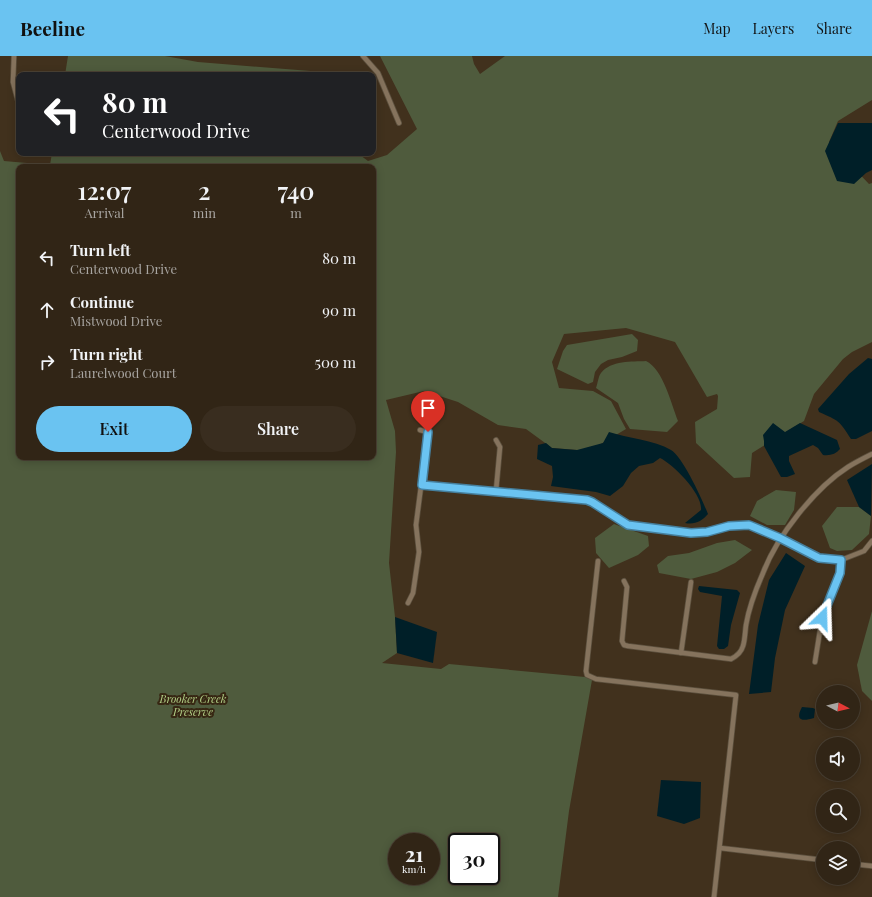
<!DOCTYPE html>
<html lang="en">
<head>
<meta charset="utf-8">
<style>
  :root { --surface:#312516; --page:#392d1f; --text:#f1f3f6; --muted:#a8a5a1; --line:#4c4235; --accent:#6ac3f1 }
  body { margin:0; font-family:"Playfair Display",serif; background:var(--page); color:var(--text); height:100vh; display:flex; flex-direction:column; font-size:15px; white-space:nowrap }
  * { box-sizing:border-box; margin:0 }
  p { font-size:13px; color:var(--muted) }
  .icon { flex:none; width:22px; height:22px; fill:none; stroke:currentColor; stroke-width:2; stroke-linecap:round; stroke-linejoin:round }
  .map { position:relative; flex:1; overflow:hidden }
  .sheet { position:absolute; left:16px; top:108px; width:360px; height:296px; display:flex; flex-direction:column; background:var(--surface); border-radius:8px; box-shadow:0 2px 10px #0003,0 0 0 1px var(--line) }
  .sheet>* { flex:none }
  .hud { position:absolute; left:16px; top:16px; width:360px; height:84px; border-radius:8px; box-shadow:0 2px 10px #0003,0 0 0 1px var(--line); background:#202124; color:#fff; overflow:hidden }
  .needle { width:26px; rotate:97deg }
  .tools { position:absolute; left:816px; top:629px; display:grid; gap:8px }
  .tools a { display:grid; place-items:center; width:44px; height:44px; border-radius:50%; background:var(--surface); box-shadow:0 2px 10px #0003,0 0 0 1px var(--line); font-size:20px }
  .speed { position:absolute; left:388px; top:777px; display:flex; gap:8px; font-size:20px; font-weight:700; text-align:center }
  .speed>* { display:grid; place-content:center; width:52px; height:52px; border-radius:50%; background:var(--surface); box-shadow:0 2px 10px #0003,0 0 0 1px var(--line); line-height:1 }
  .speed small { font-size:10px; font-weight:400 }
  .speed .limit { border:2px solid #111; border-radius:6px; background:#fff; color:#111 }
  .pin { position:absolute; display:grid; place-items:center; width:34px; height:34px; color:#fff; margin:-41px -17px; border-radius:50% 50% 50% 0; rotate:-45deg; box-shadow:0 0 4px #0007 }
  .pin .icon { rotate:45deg }
  .me { position:absolute; width:44px; margin:-22px; rotate:22deg; stroke-linejoin:round; filter:drop-shadow(0 0 3px #0008) }
  .turn { display:flex; align-items:center; gap:14px; height:84px; padding:0 20px; font-size:18px }
  .turn .icon { width:52px; height:52px; stroke-width:2.5 }
  .turn b { display:block; font-size:28px; line-height:34px }
  .eta { display:flex; justify-content:space-evenly; align-items:center; height:68px; text-align:center }
  .eta b { font-size:24px; font-weight:600; line-height:28px }
  .button { display:flex; gap:8px; margin-top:auto; padding:8px 20px }
  .button a { flex:1; height:46px; border-radius:24px; background:var(--accent); color:#111; font-size:16px; font-weight:600; line-height:46px; text-align:center }
  .button a+a { background:var(--page); color:var(--text) }
  ul { padding:0; list-style:none }
  li { display:flex; align-items:center; gap:12px; height:52px; padding:0 20px }
  li div { flex:1 }
  li b { display:block; font-size:15px }
  li em { font-style:normal }
  header { display:flex; align-items:center; gap:24px; box-sizing:border-box; height:56px; padding:0 20px; background:var(--accent); color:#111 }
  header strong { font-size:19px }
  nav { display:flex; gap:22px; margin-inline-start:auto; font-size:14px }
  .map>svg:first-child { display:block }
  .green { fill:#4f5b3d; fill-rule:evenodd }
  .water { fill:#001f28 }
  .lines { fill:none; stroke-linecap:round; stroke-linejoin:round }
  .street-casing { stroke:#5c503e; stroke-width:6 }
  .street { stroke:#85735d; stroke-width:4.5 }
  .route-casing { stroke:#457f9d; stroke-width:10 }
  .route { stroke:#6ac3f1; stroke-width:7 }
  .labels { text-anchor:middle; dominant-baseline:central; stroke-width:4; stroke-linejoin:round; paint-order:stroke }
  .park-label { font-size:11px; font-style:italic; fill:#b4d288; stroke:#372713 }
</style>
</head>
<body>
<header>
<strong>Beeline</strong>
<nav><a>Map</a><a>Layers</a><a>Share</a></nav>
</header>
<div class="map">
<svg width="872" height="841" viewBox="0 0 872 841">
  <rect width="100%" height="100%" fill="#41311d"/>
  <g class="green">
    <path d="M68,0h97l33,6 163,13h-296z"/>
    <path d="M380,0h92l2,8 6,10 25,-18h367v44l-34,21 -9,21 40,42 3,-1v159l-20,10 -9,7 -29,35 -10,27 -52,32 -2,24 -16,1 -38,-35 -1,-21 22,-13 1,-13 -1,-2 -10,3 -32,-55 -49,-14 -62,6 -12,28 7,26 34,3 18,10 15,28 -37,22 -37,-3 -26,-19 -28,-4 -40,-23 -34,-11 -38,9 9,31 1,21 -7,111 6,54 2,36 -15,10 59,6 8,-5 136,13 7,3 -23,131 -11,86h-558v-746l4,10 46,4 2,-12h308v2l8,6 19,-6 30,-26zM19,111h354v290h-354zM397,786h34v34h-34zM457,786h34v34h-34z"/>
    <path d="M632,278l6,6 -1,11 -15,6 -14,3 -7,4 -6,8 -2,10 -5,2 -31,-15 6,-18 4,-6z"/>
    <path d="M646,305c17,8 25,42 32,60l-11,11 -37,-3 -6,-10 -6,-16 -22,-15c2,-5 2,-11 5,-15 10,-13 31,-11 45,-12z"/>
    <path d="M776,434l20,2 -2,18 -9,15h-18l-17,-9 7,-15z"/>
    <path d="M837,451h22l12,9 -2,18 -17,16 -15,1 -7,-3 -8,-22z"/>
    <path d="M614,468l34,12 1,10 -11,9 -29,13 -13,-15 -1,-15z"/>
    <path d="M735,484l17,10 -17,13 -18,9 -26,7 -32,-6 -2,-8 11,-9 21,-3 28,-10z"/>
    <path d="M872,555v90l-10,-10 -5,-26z"/>
  </g>
  <g class="water">
    <path d="M838,67h34v47l-6,3 -12,11 -17,-3 -12,-30z"/>
    <path d="M868,302l4,1v72l-16,8h-5c-12,-19 -12,-18 -32,-27l-1,-3 31,-35z"/>
    <path d="M773,367l12,9 15,-9 37,17 3,9c-4,5 -10,7 -17,6l-5,-7 -5,-3 -24,11v5l6,13 -8,3h-6l-17,-31v-5l-1,-6z"/>
    <path d="M609,376c18,6 45,8 62,18 12,7 32,51 37,64 -6,7 -13,11 -23,9l16,-13c2,-16 -28,-46 -41,-52l-7,5 -14,3 -8,7 -8,13 -13,10 -14,-4 -45,-6 2,-9 -1,-11 -15,-7 1,-14 8,-2 6,5 25,2 26,-7z"/>
    <path d="M872,408l-1,52 -12,-9 -12,-27z"/>
    <path d="M786,497l19,13 -20,44 -10,48 -4,34 -22,2 9,-69 11,-45z"/>
    <path d="M699,530l38,4 3,3 -9,32 -3,21 -4,3h-5l-2,-3 5,-50 -22,-4 -2,-3z"/>
    <path d="M395,561l42,15 -4,31 -36,-10z"/>
    <path d="M802,651l11,1 2,1 -1,9c-13,4 -19,2 -12,-11z"/>
    <path d="M661,724l40,2 -1,36 -16,6 -27,-8z"/>
  </g>
  <g class="lines">
    <g class="street-casing">
      <g id="street">
        <path d="M14,0l-1,26 6,23"/>
        <path d="M363,0l15,17 21,50"/>
        <path d="M496,384l4,7 -4,44"/>
        <path d="M422,429l165,15 5,2 36,23 63,8 16,-1 22,-6 20,-1 31,13 39,20 22,2 23,-9 8,-10"/>
        <path d="M598,505l-12,110 1,4 9,4 140,16 -22,202"/>
        <path d="M624,525l3,6 -5,54 2,4 4,1 103,13c6,-3 10,-6 12,-13 2,-6 2,-14 3,-21 3,-18 10,-36 17,-52 14,-37 52,-85 85,-106 8,-5 16,-9 24,-13"/>
        <path d="M408,547l5,-10 6,-41 -3,-27 12,-93 -8,-2"/>
        <path d="M681,597l10,-71"/>
        <path d="M815,606l7,-44 18,-45 1,-13"/>
        <path d="M720,792l103,12"/>
        <path d="M853,808l19,2"/>
      </g>
    </g>
    <use href="#street" class="street"/>
  </g>
  <g class="lines">
    <g class="route-casing">
      <path id="route" d="M428,376l-6,53 165,15 5,2 36,23 63,8 16,-1 22,-6 20,-1 31,13 39,20 22,2 -1,13 -18,45"/>
    </g>
    <use href="#route" class="route"/>
  </g>
  <g class="labels">
    <g class="park-label">
      <text x="193" y="642">Brooker Creek<tspan x="193" dy="13">Preserve</tspan></text>
    </g>
  </g>
</svg>
<div class="tools">
<a><svg class="needle" viewBox="-14 -14 28 28"><path d="M0-13l5 13h-10z" fill="#e53935"/><path d="M0 13l5-13h-10z" fill="#a8a5a1"/></svg></a>
<a><svg class="icon" aria-label="sound" viewBox="0 0 24 24"><path d="M4 9h4l5-4v14l-5-4H4zM17 9q2 3 0 6"/></svg></a>
<a><svg class="icon" aria-label="search" viewBox="0 0 24 24"><circle cx="10" cy="10" r="6"/><path d="M15 15l6 6"/></svg></a>
<a><svg class="icon" aria-label="layers" viewBox="0 0 24 24"><path d="M12 4l9 5-9 5-9-5zM3 14l9 5 9-5"/></svg></a>
</div>
<div class="speed"><div>21<small>km/h</small></div><div class="limit">30</div></div>
<div class="pin" style="left:428px;top:376px;background:#d93025"><svg class="icon" aria-label="arrive" viewBox="0 0 24 24"><path d="M6 21V4h12l-3 4 3 4H6"/></svg></div>
<svg class="me" style="left:822px;top:562px" viewBox="-20 -20 40 40"><path d="M0-17L14 15 0 8-14 15z" fill="#6ac3f1" stroke="#fff" stroke-width="4"/></svg>
<div class="hud">
<div class="turn"><svg class="icon" aria-label="left" viewBox="0 0 24 24"><path d="M17 20v-9H6M10 6l-5 5 5 5"/></svg><div><b>80 m</b>Centerwood Drive</div></div>
</div>
<section class="sheet">
<div class="eta">
<div><b>12:07</b><p>Arrival</p></div>
<div><b>2</b><p>min</p></div>
<div><b>740</b><p>m</p></div>
</div>
<ul>
<li><svg class="icon" aria-label="left" viewBox="0 0 24 24"><path d="M17 20v-9H6M10 6l-5 5 5 5"/></svg><div><b>Turn left</b><p>Centerwood Drive</p></div><em>80 m</em></li>
<li><svg class="icon" aria-label="ahead" viewBox="0 0 24 24"><path d="M12 20V5M6 11l6-6 6 6"/></svg><div><b>Continue</b><p>Mistwood Drive</p></div><em>90 m</em></li>
<li><svg class="icon" aria-label="right" viewBox="0 0 24 24"><path d="M7 20v-9h11M14 6l5 5-5 5"/></svg><div><b>Turn right</b><p>Laurelwood Court</p></div><em>500 m</em></li>
</ul>
<div class="button"><a>Exit</a><a>Share</a></div>
</section>
</div>
</body>
</html>
